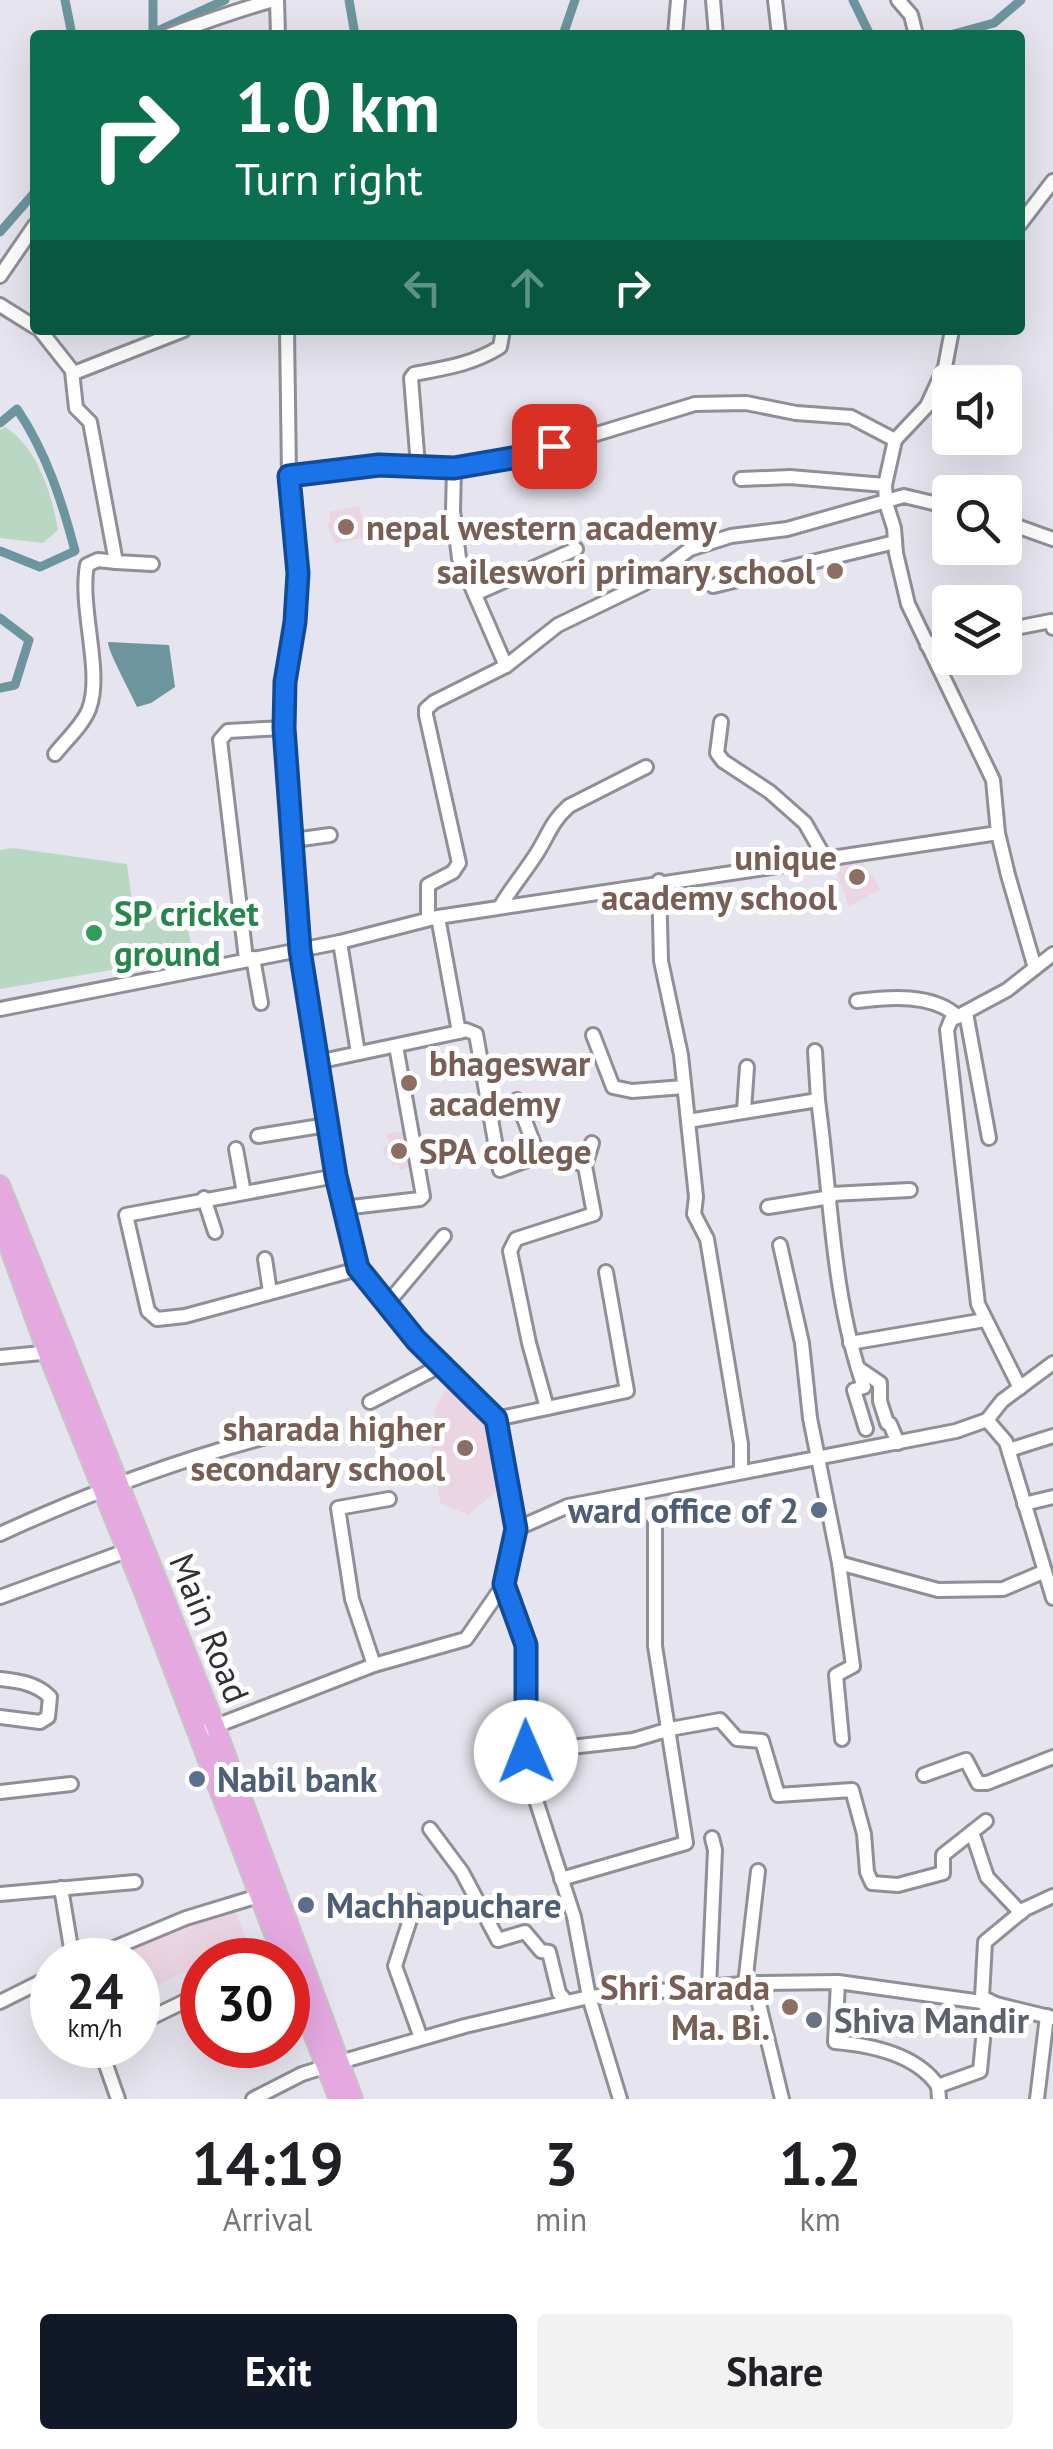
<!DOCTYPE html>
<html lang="en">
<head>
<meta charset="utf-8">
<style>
  :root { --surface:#fff; --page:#f2f2f2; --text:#202124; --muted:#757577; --accent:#111827 }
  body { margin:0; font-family:"PT Sans",sans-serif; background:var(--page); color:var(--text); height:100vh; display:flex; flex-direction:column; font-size:38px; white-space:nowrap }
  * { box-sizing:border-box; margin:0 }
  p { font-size:32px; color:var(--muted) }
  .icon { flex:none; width:55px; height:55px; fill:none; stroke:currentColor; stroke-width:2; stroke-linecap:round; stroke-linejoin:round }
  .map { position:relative; height:2099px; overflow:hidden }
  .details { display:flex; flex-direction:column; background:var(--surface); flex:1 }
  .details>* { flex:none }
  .banner { position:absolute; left:30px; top:30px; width:995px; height:305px; border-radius:10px; box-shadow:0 10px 40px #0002; background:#0b6e4f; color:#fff; overflow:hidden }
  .fabs { position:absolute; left:932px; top:365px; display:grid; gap:20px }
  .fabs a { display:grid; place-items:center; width:90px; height:90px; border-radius:10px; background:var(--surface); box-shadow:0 10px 40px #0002; font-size:50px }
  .speed { position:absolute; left:30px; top:1938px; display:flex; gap:20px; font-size:50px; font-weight:700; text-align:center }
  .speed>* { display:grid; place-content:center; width:130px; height:130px; border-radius:50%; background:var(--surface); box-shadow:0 10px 40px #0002; line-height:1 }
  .speed small { font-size:25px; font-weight:400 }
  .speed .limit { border:15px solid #d22; background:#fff; color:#111 }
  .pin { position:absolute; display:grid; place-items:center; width:85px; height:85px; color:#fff; margin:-42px; border-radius:20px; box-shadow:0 5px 15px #0006 }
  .me { position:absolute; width:110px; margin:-55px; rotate:359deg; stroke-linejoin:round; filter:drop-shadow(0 0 8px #0008) }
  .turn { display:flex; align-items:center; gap:35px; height:210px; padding:0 40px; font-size:45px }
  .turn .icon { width:130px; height:130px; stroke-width:2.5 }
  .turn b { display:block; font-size:70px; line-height:85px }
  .lanes { display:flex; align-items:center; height:95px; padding:0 40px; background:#0003; justify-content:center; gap:50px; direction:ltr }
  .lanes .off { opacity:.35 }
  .eta { display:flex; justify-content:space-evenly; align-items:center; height:170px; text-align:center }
  .eta b { font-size:60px; font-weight:800; line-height:70px }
  .button { display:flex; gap:20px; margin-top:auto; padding:20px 40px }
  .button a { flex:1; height:115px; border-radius:10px; background:var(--accent); color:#fff; font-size:40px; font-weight:800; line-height:115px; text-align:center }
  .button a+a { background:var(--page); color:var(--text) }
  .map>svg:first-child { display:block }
  .education { fill:#ebd5e2 }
  .green { fill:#b9d8c3 }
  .water { fill:#6c959e }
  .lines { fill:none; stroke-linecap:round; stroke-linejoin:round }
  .canal { stroke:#6c959e; stroke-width:9 }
  .minor-casing { stroke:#908e97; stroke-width:18 }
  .major-casing { stroke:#c5c5c6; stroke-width:22 }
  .minor { stroke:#fff; stroke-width:12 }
  .major { stroke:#e5a9e0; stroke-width:18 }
  .route-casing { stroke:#114b97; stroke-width:25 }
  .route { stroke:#1a73e8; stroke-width:18 }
  .education-dot { fill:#8d6e63; stroke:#fff; stroke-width:4 }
  .leisure-dot { fill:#2e9e5b; stroke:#fff; stroke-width:4 }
  .service-dot { fill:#5c6f8a; stroke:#fff; stroke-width:4 }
  .worship-dot { fill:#6b7280; stroke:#fff; stroke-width:4 }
  .labels { text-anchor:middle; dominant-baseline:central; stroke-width:10; stroke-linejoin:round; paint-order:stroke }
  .education-label { font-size:35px; font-weight:bold; fill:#785e54; stroke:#fff; text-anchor:end }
  .leisure-label { font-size:35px; font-weight:bold; fill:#27864d; stroke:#fff; text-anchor:start }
  .service-label { font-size:35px; font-weight:bold; fill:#4e5e75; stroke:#fff; text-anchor:start }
  .street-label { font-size:35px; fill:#313035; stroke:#fff }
  .worship-label { font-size:35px; font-weight:bold; fill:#5b616d; stroke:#fff; text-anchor:start }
</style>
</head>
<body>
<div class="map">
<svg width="1053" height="2099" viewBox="0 0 1053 2099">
  <rect width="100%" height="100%" fill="#e6e4ee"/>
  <g class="education">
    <path d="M359,506l7,31 -31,7 -8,-20 4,-2 -2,-10z"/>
    <path d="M859,856l21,33 -31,18 -14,-41z"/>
    <path d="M411,1130l7,35 -18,5 -1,-5h-7l-2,-10h-6l-1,-7 6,-3 -2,-11z"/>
    <path d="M450,1381l41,40 12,65 -35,29 -27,-11 -10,-47 4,-48z"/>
    <path d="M233,1905l18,47 -26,8h-23v7l-27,9 -37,22v-38h-41z"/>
  </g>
  <g class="green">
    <path d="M5,427c32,20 47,67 53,103l-15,13 -43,-5v-108z"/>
    <path d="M13,848l114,16 6,45 51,-3 9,50 -193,33v-139z"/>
  </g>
  <path class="water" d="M108,642l61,3 6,42 -24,16 -14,4c-6,-14 -29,-55 -29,-65z"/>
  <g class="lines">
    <g class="canal">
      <path d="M65,0l7,35"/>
      <path d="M153,0v33l72,-33"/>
      <path d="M349,0l6,35"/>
      <path d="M853,0l17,35"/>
      <path d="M563,35l12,-35"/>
      <path d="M950,35l44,-12 27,-23"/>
      <path d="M0,232l35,-40"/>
      <path d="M0,423l17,-14c29,43 45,92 58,142l-35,16 -40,-16"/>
      <path d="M0,618l29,22 -14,45 -15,3"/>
    </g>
    <g class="minor-casing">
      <g id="minor">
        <path d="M277,0l1,35"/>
        <path d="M713,0l3,35"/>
        <path d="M775,0l4,35"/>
        <path d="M898,0l13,15 5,20"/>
        <path d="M169,35c35,-13 68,-25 105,-35"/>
        <path d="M675,35l3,-35"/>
        <path d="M1020,224l33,-43"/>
        <path d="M0,276l35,-51"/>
        <path d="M0,305l35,22"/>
        <path d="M40,330l34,43 110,-43"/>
        <path d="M287,330l2,146 9,97 -3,49 -10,60 -1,46 15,222 37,226 22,93 58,71 80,79 20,110 -12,55 23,61 -1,107 8,42 40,123 15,80 31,102"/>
        <path d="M952,330l-7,37 -18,39 -32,34 -10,45 1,18 8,25 2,25 12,51 85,176 5,53 10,42 27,93"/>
        <path d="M72,371l4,37 14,14 26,140 36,2"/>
        <path d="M418,466l-7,-88 3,-4c32,-6 59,-10 86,-27l3,-17"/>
        <path d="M454,468l-1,43 6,47 47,108"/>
        <path d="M289,476l90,-11 75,3 70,-12 171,-52 51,-1 50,10 55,4 44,23"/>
        <path d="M741,479l49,-2 95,8"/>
        <path d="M1005,522l48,17"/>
        <path d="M713,586l182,-44"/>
        <path d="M475,594l101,-45"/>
        <path d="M1005,630l46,-9 2,7"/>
        <path d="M927,645l23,-8"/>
        <path d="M721,722l-4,31 6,8 47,31 35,31 20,35"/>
        <path d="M55,754c10,-13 28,-29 34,-45 14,-36 -10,-101 -2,-144l11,-5 18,2"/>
        <path d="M294,840l36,-5"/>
        <path d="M659,881l2,80 20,94 15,142 -2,17 13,25 34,205v28"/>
        <path d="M500,907c11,-19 25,-35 37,-54 12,-19 14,-31 32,-47l77,-39"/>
        <path d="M428,919v-34l25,-13 6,-9 -33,-148v-6l8,-7 72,-36 52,-41 85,-41 47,-35 41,-13 56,-7 117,-33 46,11"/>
        <path d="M340,942l18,111"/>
        <path d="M253,958l8,45"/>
        <path d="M246,959l-26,-219 8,-9 56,-3"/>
        <path d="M857,1001c32,-4 76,-8 101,16"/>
        <path d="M0,1009l340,-67 98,-25 560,-84"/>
        <path d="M966,1013l23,125"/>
        <path d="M459,1032l7,-2 10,4 24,136c35,-13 51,-22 85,-4"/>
        <path d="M593,1035l20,52 19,4 52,-4"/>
        <path d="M815,1051l3,49"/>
        <path d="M317,1062l142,-30 -21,-115"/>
        <path d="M517,1100l21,55"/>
        <path d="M744,1110l3,-43"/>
        <path d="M688,1121l130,-21c13,95 14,197 46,287l-10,3 12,39"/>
        <path d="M258,1136l69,-11"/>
        <path d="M236,1149l8,44"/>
        <path d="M336,1176l-210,39 22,96 9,8 28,-3 173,-47"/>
        <path d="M831,1194l79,-4"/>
        <path d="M204,1198l11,34"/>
        <path d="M768,1207l63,-10"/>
        <path d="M343,1208l77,-9 3,-3 -27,-150"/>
        <path d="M780,1245l22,98 8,75 29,145 14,103 -17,9 6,64"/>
        <path d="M265,1259l5,33"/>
        <path d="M387,1304l57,-68"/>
        <path d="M850,1343l135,-23"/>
        <path d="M0,1357l52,-5"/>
        <path d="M858,1368l22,15v18l7,22 3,1 8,19"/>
        <path d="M1020,1388l-42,-84 -31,-274 4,-10 56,-30 46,-36"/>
        <path d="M370,1402l72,-37"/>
        <path d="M547,1408l-18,-65 -19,-92 6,-12 78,-25 -9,-48 7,-23"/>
        <path d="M496,1419l131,-28 -21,-119"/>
        <path d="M987,1420l19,22 47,156"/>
        <path d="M1009,1450l44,-14"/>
        <path d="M1024,1504l29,-7"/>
        <path d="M516,1529l52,-23 388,-75 31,-11 15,-19 51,-38"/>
        <path d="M0,1534c89,-41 179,-75 274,-99"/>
        <path d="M839,1563l99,27 65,-1 40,-17"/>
        <path d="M0,1597l126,-46"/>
        <path d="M374,1665l-22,-66 -14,-91 51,-9"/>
        <path d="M0,1679c18,2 36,4 50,18l-2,20 -8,5 -40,-5"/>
        <path d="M208,1729l166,-64 92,-26 38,-55"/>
        <path d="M526,1752l107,-12 37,-11 50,-9 17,19 25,2 16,54 74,-5 12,44 3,38 5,11 26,2 45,-12v-18l43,-34"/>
        <path d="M924,1775l42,-15 12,23h9l66,-26"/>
        <path d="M0,1792l71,-8"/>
        <path d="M430,1829l32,43 36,68 27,-8 16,19 8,1 10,41 7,8"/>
        <path d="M972,1832l15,45 34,36"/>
        <path d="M561,1879l125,-36 -31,-197v-123"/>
        <path d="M61,1888l12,72"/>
        <path d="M0,1894l135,-12"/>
        <path d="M416,1901l-21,65 26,72"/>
        <path d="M85,1960l101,-42 79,-24"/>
        <path d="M838,1982l-3,60c36,3 82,13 103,44"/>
        <path d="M754,1983l28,116"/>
        <path d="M745,1984l13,-113"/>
        <path d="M709,1987l6,-137 -3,-12"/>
        <path d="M0,2002l52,-26"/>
        <path d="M138,2024l64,-31"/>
        <path d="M99,2045l19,54"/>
        <path d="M253,2099l49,-25 38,-12 125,-36 124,-29 165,-14 84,-1 158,22 57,14"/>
        <path d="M939,2099l-1,-13 42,-15 6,-63 10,-4 -14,-7 3,-55 40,-33 28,-13"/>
        <path d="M1037,2099l10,-83"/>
      </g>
    </g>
    <g class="major-casing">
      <g id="major">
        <path d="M0,1185l215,541 138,373"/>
        <path d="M0,1221l48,133 96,238 140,368"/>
        <path d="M288,1970l51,129"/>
      </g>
    </g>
    <use href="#minor" class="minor"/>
    <use href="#major" class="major"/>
  </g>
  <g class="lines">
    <g class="route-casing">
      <path id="route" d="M526,1752v-107l-22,-61 12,-55 -20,-110 -80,-79 -58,-72 -22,-92 -36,-226 -16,-222 1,-46 10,-60 3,-49 -9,-97 90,-11 75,3 70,-12 30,-10"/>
    </g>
    <use href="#route" class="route"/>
  </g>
  <g class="education-dot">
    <circle cx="346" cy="527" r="10"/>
    <circle cx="835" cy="571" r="10"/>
    <circle cx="857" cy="877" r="10"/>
    <circle cx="409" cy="1083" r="10"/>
    <circle cx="399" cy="1151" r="10"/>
    <circle cx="465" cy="1448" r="10"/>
    <circle cx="790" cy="2007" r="10"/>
  </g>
  <circle class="leisure-dot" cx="94" cy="933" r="10"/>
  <g class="service-dot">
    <circle cx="819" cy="1510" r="10"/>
    <circle cx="197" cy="1779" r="10"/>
    <circle cx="306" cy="1905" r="10"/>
  </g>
  <circle class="worship-dot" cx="814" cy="2020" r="10"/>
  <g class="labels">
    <g class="education-label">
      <text x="366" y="527" text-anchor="start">nepal western academy</text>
      <text x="815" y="571">saileswori primary school</text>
      <text x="837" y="857">unique<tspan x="837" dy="40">academy school</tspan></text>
      <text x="429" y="1063" text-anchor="start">bhageswar<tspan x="429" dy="40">academy</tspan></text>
      <text x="419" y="1151" text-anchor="start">SPA college</text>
      <text x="445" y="1428">sharada higher<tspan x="445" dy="40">secondary school</tspan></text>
      <text x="770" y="1987">Shri Sarada<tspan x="770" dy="40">Ma. Bi.</tspan></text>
    </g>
    <g class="leisure-label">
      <text x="114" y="913">SP cricket<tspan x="114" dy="40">ground</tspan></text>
    </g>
    <g class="service-label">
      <text x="799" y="1510" text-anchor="end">ward office of 2</text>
      <text x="217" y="1779">Nabil bank</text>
      <text x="326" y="1905">Machhapuchare</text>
    </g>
    <g class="street-label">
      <text transform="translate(210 1628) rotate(68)">Main Road</text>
    </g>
    <g class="worship-label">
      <text x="834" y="2020">Shiva Mandir</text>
    </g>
  </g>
</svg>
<div class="fabs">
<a><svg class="icon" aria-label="sound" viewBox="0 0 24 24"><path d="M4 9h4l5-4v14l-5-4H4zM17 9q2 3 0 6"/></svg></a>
<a><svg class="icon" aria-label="search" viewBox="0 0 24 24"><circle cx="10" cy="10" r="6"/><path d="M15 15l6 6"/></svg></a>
<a><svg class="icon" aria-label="layers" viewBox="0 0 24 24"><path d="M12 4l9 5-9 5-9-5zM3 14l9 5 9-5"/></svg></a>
</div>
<div class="speed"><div>24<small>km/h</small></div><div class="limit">30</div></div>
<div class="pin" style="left:554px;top:446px;background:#d93025"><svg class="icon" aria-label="arrive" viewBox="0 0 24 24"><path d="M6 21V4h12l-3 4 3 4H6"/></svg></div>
<svg class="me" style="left:526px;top:1752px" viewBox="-20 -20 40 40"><circle r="19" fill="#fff"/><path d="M0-13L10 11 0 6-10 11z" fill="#1a73e8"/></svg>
<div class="banner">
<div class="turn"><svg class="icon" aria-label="right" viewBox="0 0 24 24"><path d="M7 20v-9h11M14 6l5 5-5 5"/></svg><div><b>1.0 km</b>Turn right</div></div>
<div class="lanes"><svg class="icon off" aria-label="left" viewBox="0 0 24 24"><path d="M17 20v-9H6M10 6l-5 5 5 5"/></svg><svg class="icon off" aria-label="ahead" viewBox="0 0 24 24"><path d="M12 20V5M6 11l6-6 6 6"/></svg><svg class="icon" aria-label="right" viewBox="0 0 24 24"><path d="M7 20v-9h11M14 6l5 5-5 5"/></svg></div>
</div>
</div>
<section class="details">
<div class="eta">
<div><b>14:19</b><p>Arrival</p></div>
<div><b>3</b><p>min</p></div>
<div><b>1.2</b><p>km</p></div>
</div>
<div class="button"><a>Exit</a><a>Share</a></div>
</section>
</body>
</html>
